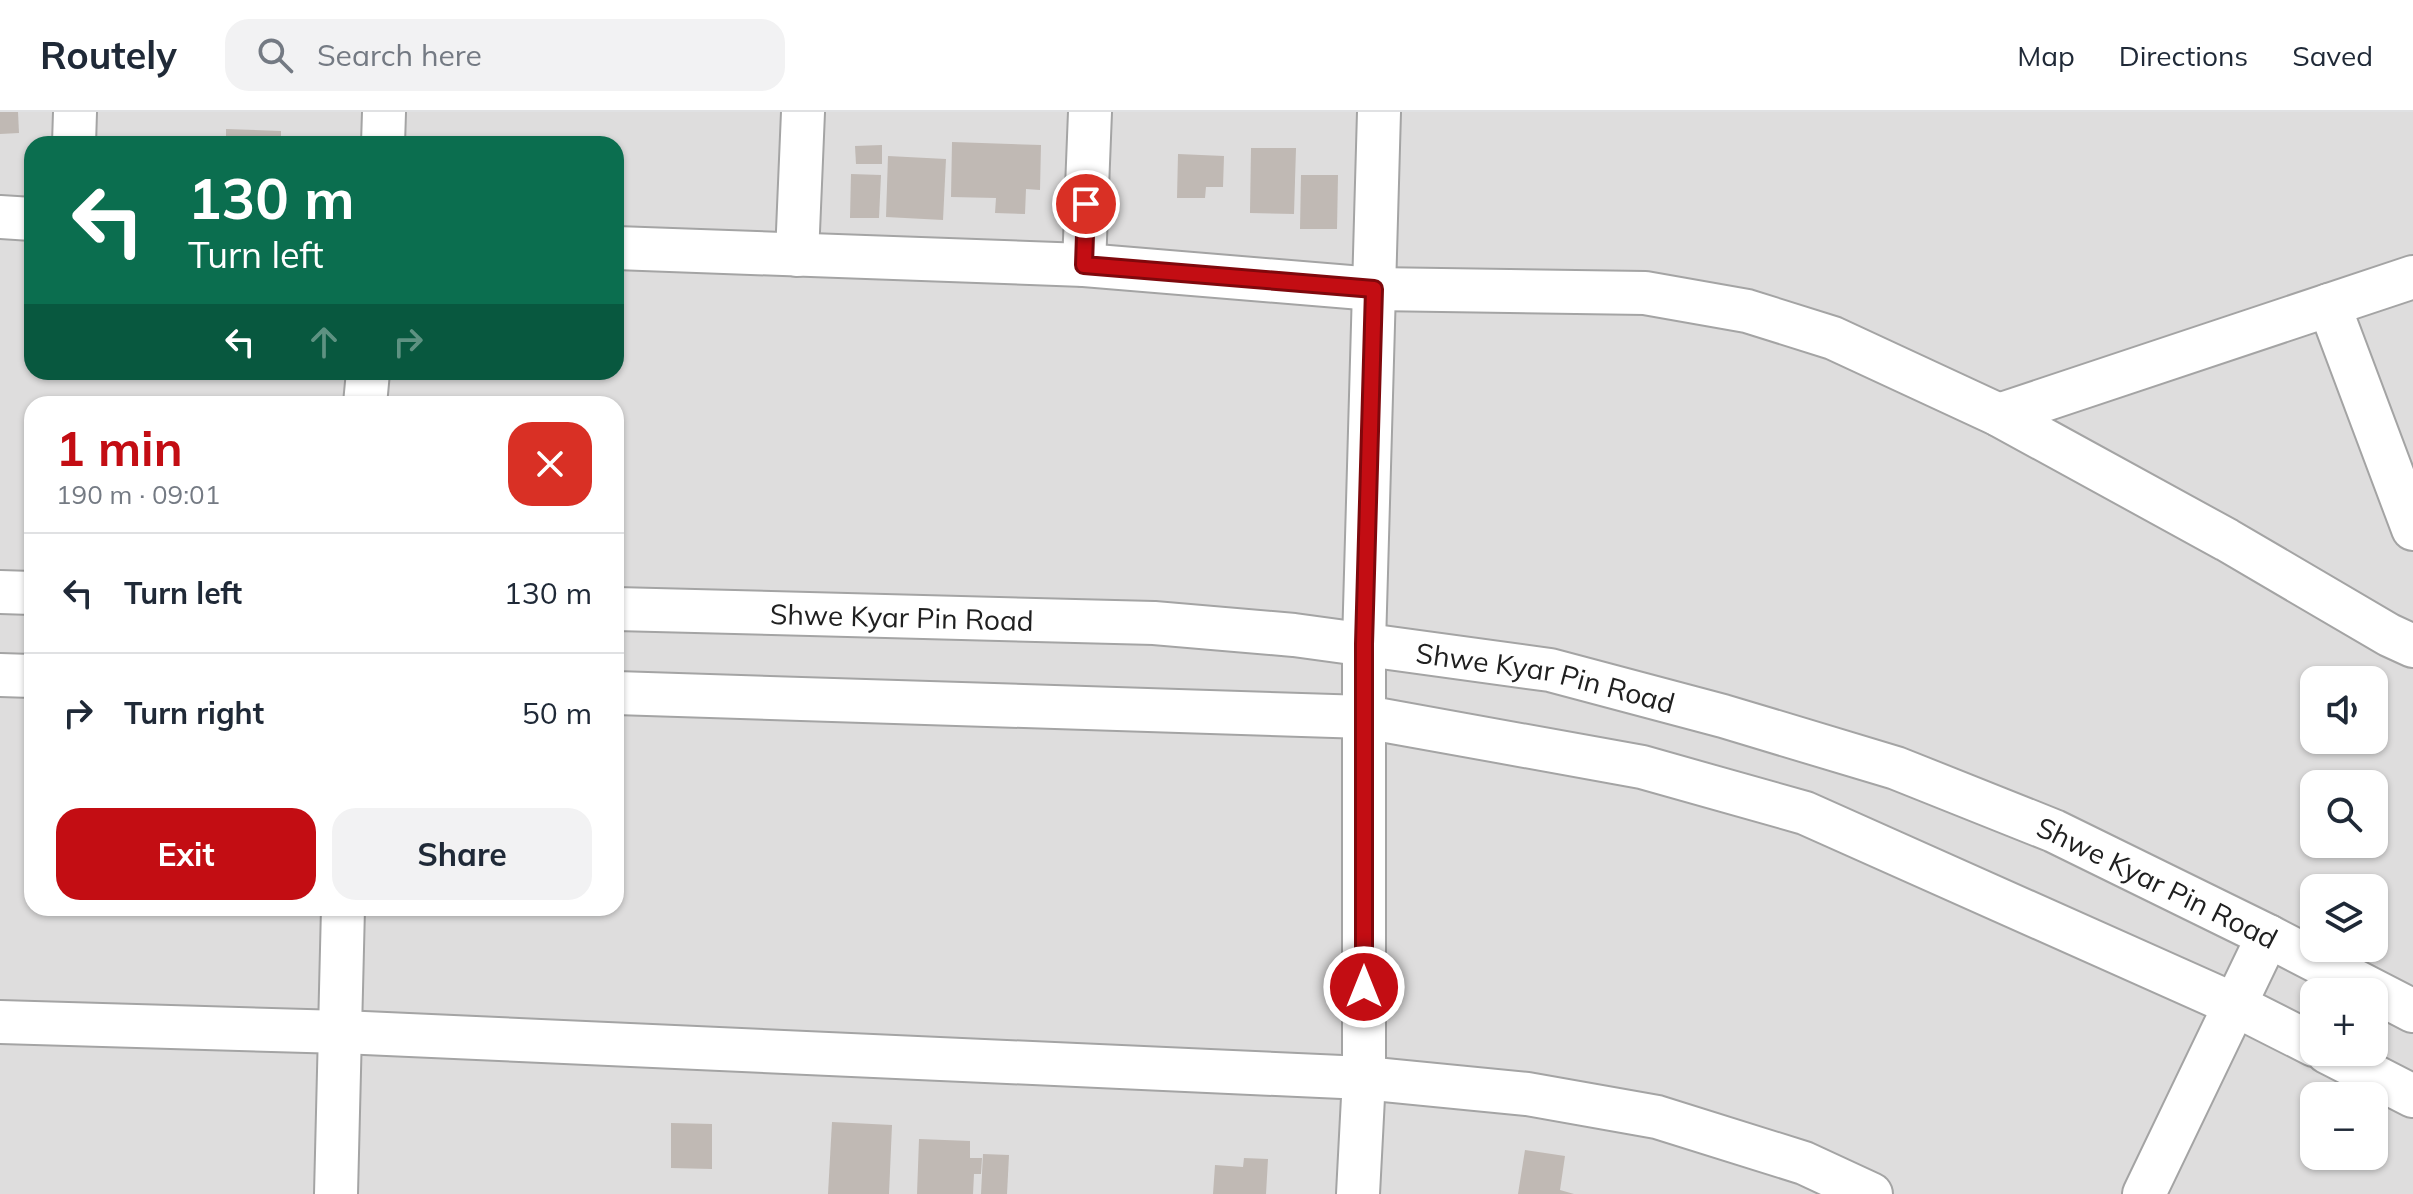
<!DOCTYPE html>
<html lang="en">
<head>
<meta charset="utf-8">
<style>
  :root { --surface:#fff; --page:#f2f2f3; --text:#1f2937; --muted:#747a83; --line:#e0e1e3; --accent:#c30d13 }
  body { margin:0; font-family:Mulish,sans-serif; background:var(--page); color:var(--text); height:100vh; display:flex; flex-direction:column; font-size:30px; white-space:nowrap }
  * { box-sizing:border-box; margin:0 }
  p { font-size:26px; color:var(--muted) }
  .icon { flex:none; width:44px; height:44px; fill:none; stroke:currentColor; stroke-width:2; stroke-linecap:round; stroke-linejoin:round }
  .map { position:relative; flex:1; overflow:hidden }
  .sheet { position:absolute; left:24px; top:284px; width:600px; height:520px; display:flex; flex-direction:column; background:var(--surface); border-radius:24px; box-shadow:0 2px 6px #0004 }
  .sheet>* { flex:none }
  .top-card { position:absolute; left:24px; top:24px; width:600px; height:244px; border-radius:24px; box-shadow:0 2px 6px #0004; background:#0b6e4f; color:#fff; overflow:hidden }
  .fabs { position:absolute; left:2300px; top:554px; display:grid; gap:16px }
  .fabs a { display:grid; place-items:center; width:88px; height:88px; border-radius:16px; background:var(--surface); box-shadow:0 2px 6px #0004; font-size:40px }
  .pin { position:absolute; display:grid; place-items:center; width:68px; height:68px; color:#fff; margin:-34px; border:4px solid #fff; border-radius:50%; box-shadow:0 2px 8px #0007 }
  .me { position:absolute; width:88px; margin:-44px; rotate:0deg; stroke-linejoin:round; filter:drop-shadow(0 0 6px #0008) }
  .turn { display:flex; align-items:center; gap:28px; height:168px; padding:0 32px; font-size:36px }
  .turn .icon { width:104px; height:104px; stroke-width:2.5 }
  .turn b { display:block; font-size:56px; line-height:68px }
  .lanes { display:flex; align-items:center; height:76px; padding:0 32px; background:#0003; justify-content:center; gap:40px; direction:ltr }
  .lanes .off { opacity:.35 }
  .round { display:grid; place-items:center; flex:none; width:84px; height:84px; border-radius:24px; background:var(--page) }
  .headline { display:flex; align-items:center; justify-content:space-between; height:136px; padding:0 32px }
  h1 { font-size:48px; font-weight:700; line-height:60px; color:var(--accent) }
  .button { display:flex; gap:16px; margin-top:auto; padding:16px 32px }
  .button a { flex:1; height:92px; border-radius:24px; background:var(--accent); color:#fff; font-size:32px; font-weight:700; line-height:92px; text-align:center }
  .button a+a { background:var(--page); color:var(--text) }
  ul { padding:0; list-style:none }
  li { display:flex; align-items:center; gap:24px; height:120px; padding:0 32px; border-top:2px solid var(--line) }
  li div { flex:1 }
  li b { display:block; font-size:30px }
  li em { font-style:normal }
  header { display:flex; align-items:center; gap:48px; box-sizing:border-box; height:112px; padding:0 40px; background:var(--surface); border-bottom:2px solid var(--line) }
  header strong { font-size:38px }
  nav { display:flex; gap:44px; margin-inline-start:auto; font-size:28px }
  .search { width:560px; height:72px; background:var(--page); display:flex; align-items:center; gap:20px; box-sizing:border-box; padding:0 28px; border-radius:24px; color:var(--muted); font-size:30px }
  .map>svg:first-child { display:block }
  .residential { fill:#dedddd; fill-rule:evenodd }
  .building { fill:#c0b9b4 }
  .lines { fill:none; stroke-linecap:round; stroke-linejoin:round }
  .minor-casing { stroke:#a4a4a4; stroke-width:46 }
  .minor { stroke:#fff; stroke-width:42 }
  .route-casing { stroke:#7f080c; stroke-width:20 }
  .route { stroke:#c30d13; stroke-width:14 }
  .labels { text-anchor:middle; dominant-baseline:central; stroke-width:7; stroke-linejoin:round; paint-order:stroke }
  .street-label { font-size:28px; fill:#202020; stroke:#fff }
</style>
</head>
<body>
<header>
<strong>Routely</strong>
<div class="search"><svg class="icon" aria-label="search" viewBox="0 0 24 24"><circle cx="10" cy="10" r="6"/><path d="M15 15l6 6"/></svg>Search here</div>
<nav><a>Map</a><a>Directions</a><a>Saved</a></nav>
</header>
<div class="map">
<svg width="2413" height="1082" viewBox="0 0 2413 1082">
  <rect width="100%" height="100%" fill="#f0ede7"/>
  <path class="residential" d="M0,0h2413v1082h-2413zM32,32h584v228h-584zM32,292h584v504h-584zM2314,568h60v60h-60zM2314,672h60v60h-60zM2314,776h60v60h-60zM2314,880h60v60h-60zM2314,984h60v60h-60z"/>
  <g class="building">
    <path d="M0,0h18l1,21 -19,1z"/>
    <path d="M226,17l55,2v13h-55z"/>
    <path d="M952,30l89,3 -1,45 -14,-1 -1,25 -30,-1 1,-15 -45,-1z"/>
    <path d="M882,33v19h-26l-1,-18z"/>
    <path d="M1251,36h45l-2,66 -44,-1z"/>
    <path d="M1178,42l46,2 -1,31h-17l-1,11h-28z"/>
    <path d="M888,44l58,3 -3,61 -57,-3z"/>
    <path d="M851,62l30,1 -2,43h-29z"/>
    <path d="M1301,63h37l-1,54h-37z"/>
    <path d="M832,1010l60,3 -3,69h-61z"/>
    <path d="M671,1011l41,1v45l-41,-1z"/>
    <path d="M919,1027l51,2v17h12l-1,16h-7l-1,20h-56z"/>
    <path d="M1525,1038l40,6 -5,34 14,4h-56z"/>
    <path d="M983,1042l26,1 -2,39h-26z"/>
    <path d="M1244,1046l24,1 -2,35h-53l2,-29 28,2z"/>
  </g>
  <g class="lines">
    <g class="minor-casing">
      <g id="minor">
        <path d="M74,32l1,-32"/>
        <path d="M383,32l1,-32"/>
        <path d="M0,105l32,2"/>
        <path d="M616,136l468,17 290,24 271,4 102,18 86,27 166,77 228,125 162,95 24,11"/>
        <path d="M797,143l6,-143"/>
        <path d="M1084,153l6,-153"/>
        <path d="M2329,193l84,224"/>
        <path d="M365,292l3,-32"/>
        <path d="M1999,303l414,-138"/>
        <path d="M0,480l32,1"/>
        <path id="s1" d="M616,497l538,14 140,12 256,35 173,46 173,52 158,63 214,105 145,75"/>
        <path d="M0,563l32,1"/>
        <path d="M616,581l749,24 277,50 163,46 428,191 81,41"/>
        <path d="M0,910l342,10 1022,46 163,16 130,23 147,46 67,31"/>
        <path d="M2327,940l86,44"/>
        <path d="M336,1082l7,-286"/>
        <path d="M1358,1082l6,-116v-434l15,-532"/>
        <path d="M2144,1082l124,-258"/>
      </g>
    </g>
    <use href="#minor" class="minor"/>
  </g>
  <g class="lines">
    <g class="route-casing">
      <path id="route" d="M1086,92l-2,61 290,24 -10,355v343"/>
    </g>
    <use href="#route" class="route"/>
  </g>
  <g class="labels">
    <g class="street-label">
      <text stroke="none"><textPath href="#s1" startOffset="286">Shwe Kyar Pin Road</textPath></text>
      <text stroke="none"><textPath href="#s1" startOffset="934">Shwe Kyar Pin Road</textPath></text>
      <text stroke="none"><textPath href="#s1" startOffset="1582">Shwe Kyar Pin Road</textPath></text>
    </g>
  </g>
</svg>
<div class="fabs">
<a><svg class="icon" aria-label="sound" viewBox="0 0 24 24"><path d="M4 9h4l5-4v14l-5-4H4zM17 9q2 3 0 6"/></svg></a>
<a><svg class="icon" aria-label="search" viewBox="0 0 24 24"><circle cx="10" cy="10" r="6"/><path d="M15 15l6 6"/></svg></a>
<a><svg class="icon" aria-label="layers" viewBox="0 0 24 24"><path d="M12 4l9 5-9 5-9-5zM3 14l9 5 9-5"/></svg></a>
<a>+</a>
<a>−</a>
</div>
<div class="pin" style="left:1086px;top:92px;background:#d93025"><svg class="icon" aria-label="arrive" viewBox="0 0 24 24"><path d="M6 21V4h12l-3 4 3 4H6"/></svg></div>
<svg class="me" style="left:1364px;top:875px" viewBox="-20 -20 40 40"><circle r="17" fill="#c30d13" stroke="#fff" stroke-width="3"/><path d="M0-11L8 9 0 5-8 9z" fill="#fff"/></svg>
<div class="top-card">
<div class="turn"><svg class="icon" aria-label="left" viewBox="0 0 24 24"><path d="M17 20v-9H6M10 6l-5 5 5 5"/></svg><div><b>130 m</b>Turn left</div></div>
<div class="lanes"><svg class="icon" aria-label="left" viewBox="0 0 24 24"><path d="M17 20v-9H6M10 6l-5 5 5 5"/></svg><svg class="icon off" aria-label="ahead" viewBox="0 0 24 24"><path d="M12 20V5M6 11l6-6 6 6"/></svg><svg class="icon off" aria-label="right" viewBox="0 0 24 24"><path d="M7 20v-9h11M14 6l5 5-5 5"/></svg></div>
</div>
<section class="sheet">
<div class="headline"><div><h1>1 min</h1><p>190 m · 09:01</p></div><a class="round" style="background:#d93025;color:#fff"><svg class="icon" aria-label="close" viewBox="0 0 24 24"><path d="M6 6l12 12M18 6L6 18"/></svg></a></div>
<ul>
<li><svg class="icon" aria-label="left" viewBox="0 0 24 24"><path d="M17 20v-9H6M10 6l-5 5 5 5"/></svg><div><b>Turn left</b></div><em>130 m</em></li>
<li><svg class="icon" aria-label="right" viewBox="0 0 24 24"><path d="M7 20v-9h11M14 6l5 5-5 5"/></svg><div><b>Turn right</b></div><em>50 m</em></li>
</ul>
<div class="button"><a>Exit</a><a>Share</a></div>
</section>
</div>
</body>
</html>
